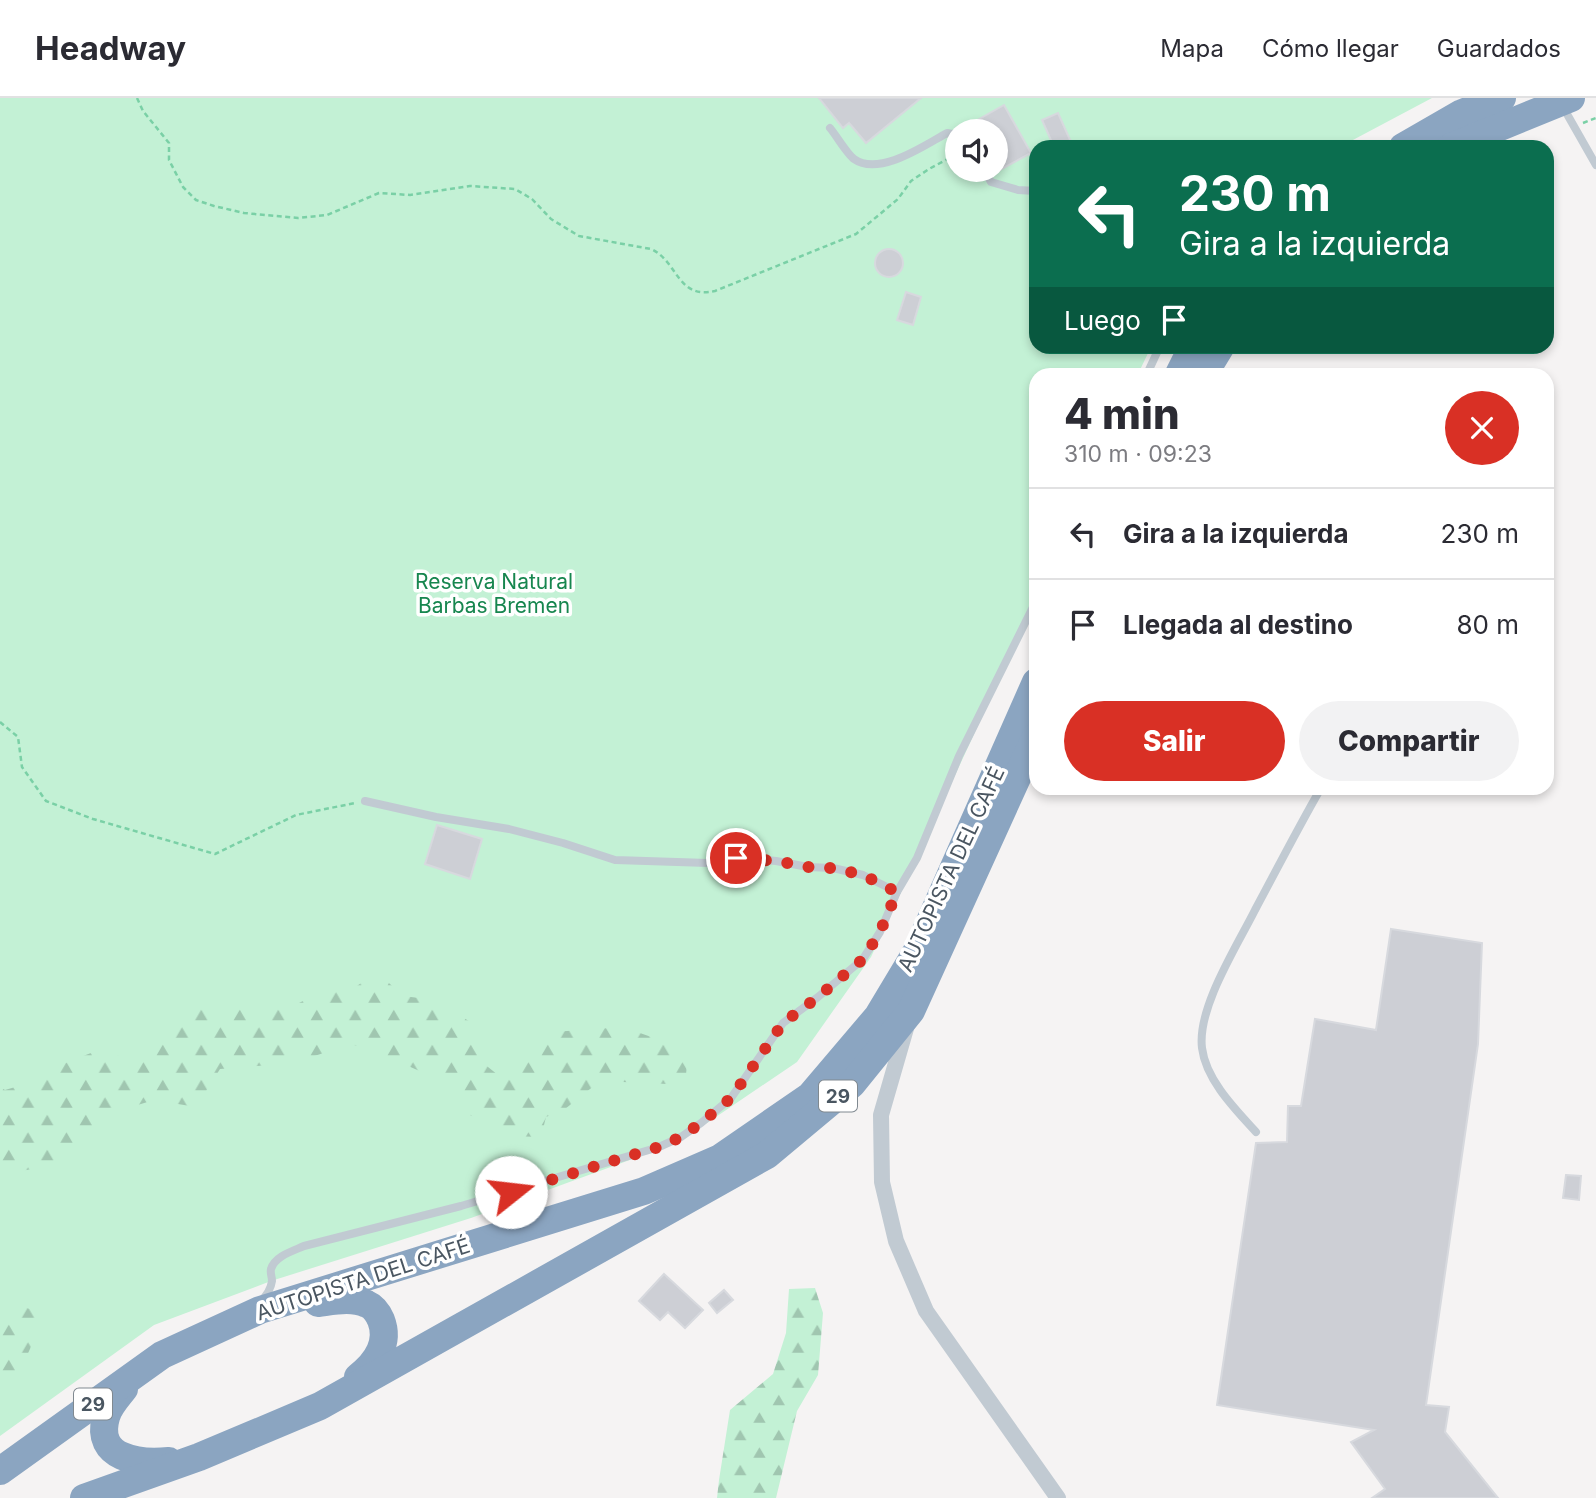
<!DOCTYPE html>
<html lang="es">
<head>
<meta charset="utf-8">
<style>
  :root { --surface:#fff; --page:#f2f2f3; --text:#2b2b33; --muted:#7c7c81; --line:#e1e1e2; --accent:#d93025 }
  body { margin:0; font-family:Inter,sans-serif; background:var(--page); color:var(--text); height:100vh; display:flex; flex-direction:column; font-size:26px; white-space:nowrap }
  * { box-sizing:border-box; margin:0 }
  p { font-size:23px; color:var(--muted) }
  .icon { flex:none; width:38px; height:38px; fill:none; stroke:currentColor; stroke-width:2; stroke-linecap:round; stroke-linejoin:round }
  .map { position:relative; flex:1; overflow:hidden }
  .details { position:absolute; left:1029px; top:270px; width:525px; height:427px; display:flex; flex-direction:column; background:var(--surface); border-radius:21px; box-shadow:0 4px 10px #0003 }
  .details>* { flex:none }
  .banner { position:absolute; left:1029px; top:42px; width:525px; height:214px; border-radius:21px; box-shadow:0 4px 10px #0003; background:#0b6e4f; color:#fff; overflow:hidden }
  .tools { position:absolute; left:945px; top:21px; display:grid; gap:14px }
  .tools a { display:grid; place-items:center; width:63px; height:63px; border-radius:50%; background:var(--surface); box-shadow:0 4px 10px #0003; font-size:35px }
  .pin { position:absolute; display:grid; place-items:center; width:60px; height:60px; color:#fff; margin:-30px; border:4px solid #fff; border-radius:50%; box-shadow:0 2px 7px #0007 }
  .me { position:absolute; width:77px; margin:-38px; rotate:74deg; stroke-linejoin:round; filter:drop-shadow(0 0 5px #0008) }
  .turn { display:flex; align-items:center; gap:24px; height:147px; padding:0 35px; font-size:32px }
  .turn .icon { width:91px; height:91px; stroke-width:2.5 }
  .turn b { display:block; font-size:49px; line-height:60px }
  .then { display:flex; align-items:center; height:66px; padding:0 35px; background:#0003; gap:14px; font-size:26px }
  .round { display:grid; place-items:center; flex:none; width:74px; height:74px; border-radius:37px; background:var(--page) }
  .summary { display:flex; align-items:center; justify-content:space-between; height:119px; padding:0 35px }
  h1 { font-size:42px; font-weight:800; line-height:52px }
  .cta { display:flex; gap:14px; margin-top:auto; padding:14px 35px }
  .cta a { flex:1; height:80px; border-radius:42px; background:var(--accent); color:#fff; font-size:28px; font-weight:800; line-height:80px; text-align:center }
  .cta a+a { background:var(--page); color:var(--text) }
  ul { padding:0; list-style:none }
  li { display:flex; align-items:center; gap:21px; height:91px; padding:0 35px; border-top:2px solid var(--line) }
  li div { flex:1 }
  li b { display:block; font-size:26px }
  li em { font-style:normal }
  header { display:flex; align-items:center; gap:42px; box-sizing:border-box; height:98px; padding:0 35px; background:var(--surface); border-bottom:2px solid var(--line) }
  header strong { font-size:33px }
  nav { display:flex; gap:38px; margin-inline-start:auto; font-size:24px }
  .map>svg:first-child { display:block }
  .green { fill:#c3f1d5; fill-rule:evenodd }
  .forest { fill:url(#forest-firs) }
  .building { fill:#cdcfd5; stroke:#d7d9de; stroke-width:2 }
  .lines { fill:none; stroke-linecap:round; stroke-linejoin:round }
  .path { stroke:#7ad0a6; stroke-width:2.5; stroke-dasharray:5 3.5; stroke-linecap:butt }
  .lane { stroke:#c1cad2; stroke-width:8 }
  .street { stroke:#c1cad2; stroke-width:16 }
  .highway { stroke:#8ba5c1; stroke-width:28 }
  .route { stroke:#d93025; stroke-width:12; stroke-dasharray:0 21.6 }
  .labels { text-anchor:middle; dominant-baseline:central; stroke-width:7; stroke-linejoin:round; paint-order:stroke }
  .shield { fill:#fff; stroke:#808990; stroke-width:2 }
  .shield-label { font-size:19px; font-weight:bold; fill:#4a5661 }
  .park-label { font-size:21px; fill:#17864f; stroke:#fff }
  .street-label { font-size:21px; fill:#4a5661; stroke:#fff }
</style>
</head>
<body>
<header>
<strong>Headway</strong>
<nav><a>Mapa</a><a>Cómo llegar</a><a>Guardados</a></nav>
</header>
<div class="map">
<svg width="1596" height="1400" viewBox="0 0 1596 1400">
  <defs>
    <pattern id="forest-firs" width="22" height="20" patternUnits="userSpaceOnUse" patternTransform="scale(1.75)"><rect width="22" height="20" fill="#c3f1d5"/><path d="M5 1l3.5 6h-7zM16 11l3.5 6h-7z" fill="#a0c6b0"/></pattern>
  </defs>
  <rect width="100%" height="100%" fill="#f5f3f3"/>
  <path class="green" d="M0,0h1432l-81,43 -9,6h-306v199l115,1 -13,27h-102v226l-165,357 -74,105 -118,80 -208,76 -200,63 -117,44 -154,111zM957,33h39v39h-39z"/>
  <g class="forest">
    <path d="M377,874l26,24 32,4 45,28 3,35 20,16 26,-19 24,-28 70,-5 65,23 -2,25 -18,9 -68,-3 -35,28 -19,8 -5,20 -32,-1 -41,-22 -17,-29 -63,-28 -37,-13 -58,19 -73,6 -24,38 -42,-7 -49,15 -21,19 -19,28 -43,9 -22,2v-86l5,3 24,-7 16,-12 51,-20 46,10 23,-22 27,-34 45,3 56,-2 38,-19 23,1z"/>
    <path d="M815,1190l8,25 -5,62 -21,36 -21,87h-59l2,-18 11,-70 43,-36 13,-41 3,-44z"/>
    <path d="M21,1208l21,7c-8,27 -16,58 -42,73v-62z"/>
  </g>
  <g class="building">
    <path d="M819,0h102l-55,45 -17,-20 -6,5z"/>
    <path d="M1004,7l27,48 -35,19v-41h-19l-5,-8z"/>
    <path d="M1058,15l13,29 -11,5h-6l-12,-27z"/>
    <circle cx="889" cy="165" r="14"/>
    <path d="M906,194l15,5 -8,28 -16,-5z"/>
    <path d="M437,727l45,14 -12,40 -45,-15z"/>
    <path d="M1391,831l91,14 -4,101 -52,361 23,2 -4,25 53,66h-126l13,-9 -34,-47 23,-12 -157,-25 39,-262 31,-1 1,-36h13l14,-87 61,11z"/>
    <path d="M1566,1077l15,1 -2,24 -16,-2z"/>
    <path d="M664,1176l39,36 -18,18 -17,-16 -8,8 -21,-19z"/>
    <path d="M724,1192l9,10 -16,13 -8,-10z"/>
  </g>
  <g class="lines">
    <g class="path">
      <path d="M137,0l6,13 26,32v17l14,27 13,13 18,6 30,7 54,5 29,-3 52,-22 31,2 60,-9 45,3 17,10 19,20 28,17 72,13c27,12 26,51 64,42l141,-57 42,-35 13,-18 18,-12 28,-15"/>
      <path d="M1583,25l13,-5"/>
      <path d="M0,624l18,15 4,30 24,34 47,18 122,35 81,-39 59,-12"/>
    </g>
    <g class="lane">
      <path d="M1563,9l33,58"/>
      <path d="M830,30c6,7 17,26 24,31 25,18 71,-14 93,-26l10,2"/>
      <path d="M984,72l7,12 27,8 18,1"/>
      <path d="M1147,276l13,-28"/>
      <path d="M365,703l71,16 73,12 54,14 52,17 93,3 27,-6 41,4 32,6 25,1 30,7 34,17"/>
      <path d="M1256,1034c-21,-23 -50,-52 -54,-84 -5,-40 35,-102 53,-138 22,-41 43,-82 66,-122"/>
      <path d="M261,1203c5,-5 10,-13 11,-20 0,-5 -2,-7 -1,-12 4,-13 22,-18 33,-23l157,-40 198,-59 22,-10 20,-14 30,-25 52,-75 35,-26 45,-38 17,-27 17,-40 20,-34 42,-102 77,-155"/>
    </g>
    <path class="street" d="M907,927l-26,90 1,67 14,59 30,70 132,187"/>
    <g class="highway">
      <path d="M1403,49l59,-34 40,-15"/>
      <path d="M1451,49l120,-49"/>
      <path d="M1179,276l14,-28"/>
      <path d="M1204,276l17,-28"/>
      <path d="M318,1205c16,-2 34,-6 49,1 7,3 11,9 14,16 9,23 -5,43 -23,57"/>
      <path d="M124,1291c-7,9 -15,17 -18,28 -12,42 34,47 63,44"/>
      <path d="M0,1373l162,-116 98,-45 384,-119 76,-33 90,-62 68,-80 39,-65 119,-269"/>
      <path d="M84,1400l115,-41 121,-51 447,-251 85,-71 59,-73 125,-275"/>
    </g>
  </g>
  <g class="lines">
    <path class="route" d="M511,1094l148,-45 22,-10 20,-14 30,-25 52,-75 35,-26 45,-38 17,-27 17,-40 -34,-17 -30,-7 -25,-1 -32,-6 -40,-3"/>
  </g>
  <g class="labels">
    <g class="shield">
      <rect x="819" y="982.5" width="38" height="31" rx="5"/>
      <rect x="74" y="1290.5" width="38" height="31" rx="5"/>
    </g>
    <g class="shield-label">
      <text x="838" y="998">29</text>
      <text x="93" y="1306">29</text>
    </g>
    <g class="park-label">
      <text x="494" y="483">Reserva Natural<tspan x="494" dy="24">Barbas Bremen</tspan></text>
    </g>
    <g class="street-label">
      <text transform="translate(951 771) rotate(-65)">AUTOPISTA DEL CAFÉ</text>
      <text transform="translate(363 1181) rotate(-18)">AUTOPISTA DEL CAFÉ</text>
    </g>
  </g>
</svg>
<div class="tools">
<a><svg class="icon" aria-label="sound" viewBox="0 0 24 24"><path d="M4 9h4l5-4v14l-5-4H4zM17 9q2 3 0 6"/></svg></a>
</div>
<div class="pin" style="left:736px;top:760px;background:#d93025"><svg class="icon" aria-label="arrive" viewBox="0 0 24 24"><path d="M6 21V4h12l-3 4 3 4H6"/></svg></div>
<svg class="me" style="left:511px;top:1094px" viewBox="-20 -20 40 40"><circle r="19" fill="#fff"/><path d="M0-13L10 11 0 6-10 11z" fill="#d93025"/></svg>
<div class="banner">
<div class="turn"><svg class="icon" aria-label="left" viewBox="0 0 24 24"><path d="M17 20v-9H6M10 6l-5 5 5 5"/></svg><div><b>230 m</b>Gira a la izquierda</div></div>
<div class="then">Luego<svg class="icon" aria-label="arrive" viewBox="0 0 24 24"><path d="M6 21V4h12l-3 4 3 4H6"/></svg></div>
</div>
<section class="details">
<div class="summary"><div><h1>4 min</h1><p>310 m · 09:23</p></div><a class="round" style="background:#d93025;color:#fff"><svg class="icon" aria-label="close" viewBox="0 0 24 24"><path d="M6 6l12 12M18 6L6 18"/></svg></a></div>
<ul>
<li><svg class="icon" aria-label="left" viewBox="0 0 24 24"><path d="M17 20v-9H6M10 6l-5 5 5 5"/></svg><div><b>Gira a la izquierda</b></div><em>230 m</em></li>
<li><svg class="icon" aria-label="arrive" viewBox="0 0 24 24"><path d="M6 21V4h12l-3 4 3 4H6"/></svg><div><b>Llegada al destino</b></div><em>80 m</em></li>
</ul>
<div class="cta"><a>Salir</a><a>Compartir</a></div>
</section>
</div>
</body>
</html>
